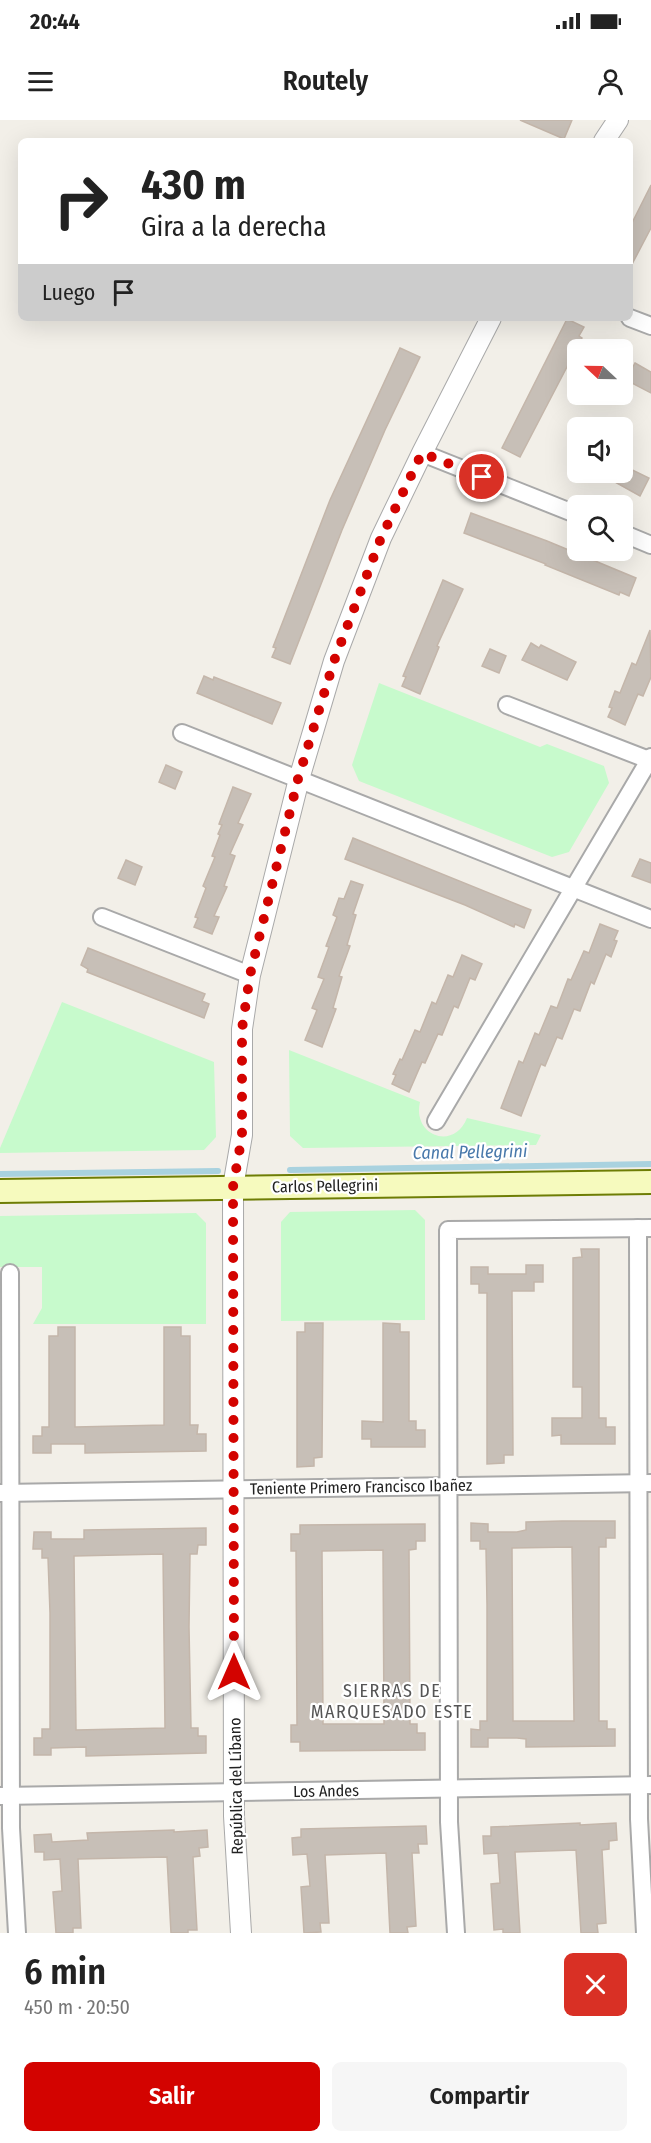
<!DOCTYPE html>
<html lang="es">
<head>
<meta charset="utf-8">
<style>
  :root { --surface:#fff; --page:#f6f6f6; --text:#222; --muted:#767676; --accent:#d30300 }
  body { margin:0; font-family:"Fira Sans Condensed",sans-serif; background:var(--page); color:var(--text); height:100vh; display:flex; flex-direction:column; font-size:22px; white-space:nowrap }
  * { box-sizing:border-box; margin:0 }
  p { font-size:20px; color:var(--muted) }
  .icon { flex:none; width:33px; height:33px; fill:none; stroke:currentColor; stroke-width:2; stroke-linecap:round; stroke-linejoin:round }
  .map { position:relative; height:1813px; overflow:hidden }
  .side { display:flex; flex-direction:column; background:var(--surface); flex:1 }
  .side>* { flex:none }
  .guide { position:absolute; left:18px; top:18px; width:615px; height:183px; border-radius:9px; box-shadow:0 6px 24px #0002; background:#fff; color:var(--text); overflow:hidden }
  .needle { width:39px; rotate:292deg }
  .fabs { position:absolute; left:567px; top:219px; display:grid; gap:12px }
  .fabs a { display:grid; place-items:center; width:66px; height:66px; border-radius:9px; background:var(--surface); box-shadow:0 6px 24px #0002; font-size:30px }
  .pin { position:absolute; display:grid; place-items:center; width:51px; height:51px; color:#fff; margin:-26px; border:3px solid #fff; border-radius:50%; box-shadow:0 2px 6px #0007 }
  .me { position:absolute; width:66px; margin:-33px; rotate:0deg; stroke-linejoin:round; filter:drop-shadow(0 0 4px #0008) }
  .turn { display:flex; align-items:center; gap:21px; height:126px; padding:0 24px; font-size:27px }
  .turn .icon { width:78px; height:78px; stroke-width:2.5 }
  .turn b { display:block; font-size:42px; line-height:51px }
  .then { display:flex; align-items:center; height:57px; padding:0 24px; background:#0003; gap:12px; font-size:22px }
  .round { display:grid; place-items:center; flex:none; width:63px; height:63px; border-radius:9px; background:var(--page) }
  .head { display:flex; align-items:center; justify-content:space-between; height:102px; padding:0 24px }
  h1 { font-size:36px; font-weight:600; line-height:45px }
  .primary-button { display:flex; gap:12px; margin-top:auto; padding:12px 24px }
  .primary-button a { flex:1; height:69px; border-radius:9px; background:var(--accent); color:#fff; font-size:24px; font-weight:600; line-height:69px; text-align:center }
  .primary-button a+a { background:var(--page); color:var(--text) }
  .status { display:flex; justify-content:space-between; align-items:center; height:42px; padding:0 30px; background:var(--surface); direction:ltr }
  .status svg { height:16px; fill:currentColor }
  header { display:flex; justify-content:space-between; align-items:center; height:78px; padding:0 24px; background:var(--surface); font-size:27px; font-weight:600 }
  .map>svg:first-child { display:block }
  .park { fill:#c7facc }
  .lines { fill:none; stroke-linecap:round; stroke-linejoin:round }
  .stream { stroke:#a9d2df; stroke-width:6 }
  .building { fill:#c7bfb7; stroke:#c4b6aa; stroke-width:1.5; fill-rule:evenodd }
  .minor-casing { stroke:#a9a9a9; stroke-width:20 }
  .tertiary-casing { stroke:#a9a9a9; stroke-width:22 }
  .secondary-casing { stroke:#6e7d05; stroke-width:26 }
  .minor { stroke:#fff; stroke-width:16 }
  .tertiary { stroke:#fff; stroke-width:20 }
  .secondary { stroke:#f6fabe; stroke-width:22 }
  .route { stroke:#d30300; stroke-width:10; stroke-dasharray:0 18 }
  .labels { text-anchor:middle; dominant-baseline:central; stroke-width:4.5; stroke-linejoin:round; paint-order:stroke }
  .street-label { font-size:16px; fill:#222; stroke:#fff }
  .water-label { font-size:18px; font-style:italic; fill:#4979ab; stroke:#fff }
  .neighbourhood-label { font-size:18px; letter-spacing:1.5px; fill:#555; stroke:#fff }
</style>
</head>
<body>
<div class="status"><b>20:44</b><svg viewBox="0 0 49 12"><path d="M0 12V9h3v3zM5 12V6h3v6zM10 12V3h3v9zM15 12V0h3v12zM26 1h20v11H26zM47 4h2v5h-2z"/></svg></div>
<header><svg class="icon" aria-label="menu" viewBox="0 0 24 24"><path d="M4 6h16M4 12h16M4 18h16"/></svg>Routely<svg class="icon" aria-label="person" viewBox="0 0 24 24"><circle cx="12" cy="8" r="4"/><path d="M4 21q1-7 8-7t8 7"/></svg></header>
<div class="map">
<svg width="651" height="1813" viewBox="0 0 651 1813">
  <rect width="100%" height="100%" fill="#f2efe8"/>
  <g class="park">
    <path d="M379,563l161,64 7,-3 57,22 5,17 -40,69 -17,5 -193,-76 -7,-16z"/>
    <path d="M62,882l152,60 2,75 -12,13 -204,3v-5z"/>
    <path d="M289,930l131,52c-8,34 34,49 47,16l74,17 -5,10 -233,3 -13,-12z"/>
    <path d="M415,1090l10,10v100l-144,1v-99l9,-10z"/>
    <path d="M196,1093l10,10v101h-173l9,-16v-41h-42v-51z"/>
  </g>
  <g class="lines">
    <g class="stream">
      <path d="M290,1050l361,-6"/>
      <path d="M0,1054l218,-3"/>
    </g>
  </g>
  <g class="building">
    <path d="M520,0h52l-8,19z"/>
    <path d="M651,65v43l-21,40v-41z"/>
    <path d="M567,199l17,8 -5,9 3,2 -62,119 -18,-9z"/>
    <path d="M400,228l20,9 -35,73 -43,100 -52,134 -18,-7 4,-9 -3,-1 57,-147z"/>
    <path d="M635,243l16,9v21l-25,-13z"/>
    <path d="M622,345l27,13 -9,18 -43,-24h25z"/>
    <path d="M471,393l76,28 89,37 -7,18 -9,-4 -1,3 -74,-30 1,-1 -82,-31z"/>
    <path d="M443,460l20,9 -26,57 2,1 -19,47 -18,-8 4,-9 -3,-1z"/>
    <path d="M650,510l1,47 -8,19 -5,-2 -13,31 -17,-8 4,-9 -3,-1 6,-16 5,2 12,-30 4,2z"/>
    <path d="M531,523l8,5 2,-3 35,17 -9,18 -45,-20z"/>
    <path d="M490,529l16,7 -7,17 -17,-7z"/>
    <path d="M204,556l9,4 1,-3 67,26 -9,21 -75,-31z"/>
    <path d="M166,645l16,7 -7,17 -16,-7z"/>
    <path d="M233,667l18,7 -13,29 5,2 -13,29 5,2 -11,30 3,1 -13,29 5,1 -7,17 -18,-7 4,-9 -3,-1 11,-29 -3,-2 12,-29 -3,-1 8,-21 -2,-1 4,-9 -3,-1z"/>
    <path d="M353,718l178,72 -7,18 -9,-4 -1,3 -49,-22 -120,-46z"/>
    <path d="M640,739l11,4v20l-19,-7z"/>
    <path d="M126,740l16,7 -7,18 -17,-7z"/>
    <path d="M351,761l12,4 -10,29 3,1 -9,30 3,1 -11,30 3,1 -9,31 3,1 -14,38 -17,-7 12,-30 -5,-2 12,-29 -6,-2 11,-30 -3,-1 11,-29 -4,-2 6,-17 5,1z"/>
    <path d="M600,804l18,7 -4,9 3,1 -6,16 -5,-3 -12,30 -3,-2 -11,29 -6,-2 -12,30 -5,-2 -12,29 -4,-2 -20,52 -20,-8 18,-47 4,2 12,-30 4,2 12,-29 6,2 11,-29 3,1 13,-29 5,2z"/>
    <path d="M88,828l117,46 -3,7 7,3 -5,14 -117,-46 1,-3 -7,-4z"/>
    <path d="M462,835l20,9 -7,16 -5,-2 -12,30 -4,-2 -12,29 -4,-1 -13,29 -3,-1 -13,30 -17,-8 4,-9 -3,-1 7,-15 2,1 13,-30 5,2 12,-30 4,2 12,-29 5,2z"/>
    <path d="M581,1129h18v169h7v9h9v17h-54v-9l-9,1v-18h30v-31h-9v-129l9,-1z"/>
    <path d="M526,1145h17v17h-9v9h-22l1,164h-9v8l-17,1v-171h-8v-9h-8v-17h17v7h38z"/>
    <path d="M305,1203h18l-1,134 -8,1v8l-17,1v-135h8z"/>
    <path d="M383,1203l17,1v8h9v89h7v9h9v17h-54v-8h-9v-18l21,1z"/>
    <path d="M58,1207h17v100l89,-2v-98h17v9h9v89h8l-1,9h9v17l-121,2v-9h-34v9h-18v-17h9v-9h7v-91h9z"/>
    <path d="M562,1401h53v17h-9v9h-7v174h8v8h8v17l-89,1v-8l-9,-1h-29v9h-17v-18l9,1v-9h7v-116l-1,-56h-6v-8h-9v-18l17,1v8h29l9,-2v-8zM572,1427l2,174h-61l-1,-173z"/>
    <path d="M425,1404v17h-9v8l-7,1 1,174h7v9h8v17l-125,1v-9h-9v-17h6l-1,-174h-5v-17h9v-9zM383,1430l1,174h-61l-1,-173z"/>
    <path d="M206,1408v17h-8l-1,9h-7l-1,73 2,101h7v8h8v17l-120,3v-9l-35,1v7h-17v-17h8v-9h8v-116l-2,-55h-6v-9h-9l1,-17h17v7h33v-9zM163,1434l2,174 -89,2 -2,-174z"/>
    <path d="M580,1703v2l36,-2 1,17 -8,1v8l-7,1 4,73 -9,1 1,9h-17l-5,-83 -61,2 5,81h-17v-4l-9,1 -3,-46 9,-1 -2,-30 -14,1 -1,-18h8v-9z"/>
    <path d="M426,1706l1,18h-9l1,9h-7l4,73 -9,1 1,6h-18l-4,-80 -61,2 4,68h-9l1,9 -17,1 -3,-46 9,-1 -3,-32 -14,1 -1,-17 9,-1v-8z"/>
    <path d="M174,1710v2l33,-2 1,17 -9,1 1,8 -7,1 4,73h-9v3h-17l-4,-76 -89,2 3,69h-8v5h-17l-3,-41 9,-1 -2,-32 -16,1v-8h-9l-1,-17 17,-1 1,8 36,-2 -1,-7z"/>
  </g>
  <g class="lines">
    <g class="minor-casing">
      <g id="minor">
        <path d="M630,198l21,8"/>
        <path d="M422,333l156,62"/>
        <path d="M622,413l29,12"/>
        <path d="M507,585l142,55"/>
        <path d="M182,613l469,186"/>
        <path d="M102,797l148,58"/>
        <path d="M436,1001l215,-364"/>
        <path d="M638,1108l1,591 6,114"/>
        <path d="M10,1153l1,555 6,105"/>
        <path d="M1,1373l650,-10"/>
        <path d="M1,1676l650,-11"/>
        <path d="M456,1813l-7,-111 -1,-592 203,-2"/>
      </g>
    </g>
    <g class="tertiary-casing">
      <g id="tertiary">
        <path d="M604,21l14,-21"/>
        <path d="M241,1813l-7,-117 -1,-629 9,-52v-106l8,-54 49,-196 35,-118 47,-123 41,-85 69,-135"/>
      </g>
    </g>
    <g class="secondary-casing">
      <path id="secondary" d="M0,1071l651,-9"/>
    </g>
    <use href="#minor" class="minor"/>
    <use href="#tertiary" class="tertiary"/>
    <use href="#secondary" class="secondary"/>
  </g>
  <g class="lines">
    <path class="route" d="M234,1552l-1,-485 9,-51v-107l8,-54 48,-196 36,-118 47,-123 41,-85 60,24"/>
  </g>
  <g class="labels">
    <g class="street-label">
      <text transform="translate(325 1066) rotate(-1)">Carlos Pellegrini</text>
      <text transform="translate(361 1367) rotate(-1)">Teniente Primero Francisco Ibañez</text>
      <text transform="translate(236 1666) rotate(-91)">República del Líbano</text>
      <text transform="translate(326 1671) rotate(-1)">Los Andes</text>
    </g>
    <g class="water-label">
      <text transform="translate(470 1032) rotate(-1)">Canal Pellegrini</text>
    </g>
    <g class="neighbourhood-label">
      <text x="392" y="1571">SIERRAS DE<tspan x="392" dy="21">MARQUESADO ESTE</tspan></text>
    </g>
  </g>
</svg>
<div class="fabs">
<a><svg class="needle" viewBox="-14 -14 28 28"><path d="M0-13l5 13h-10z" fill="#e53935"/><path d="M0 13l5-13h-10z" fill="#767676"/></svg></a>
<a><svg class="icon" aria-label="sound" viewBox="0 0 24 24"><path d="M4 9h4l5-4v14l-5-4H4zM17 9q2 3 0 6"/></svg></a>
<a><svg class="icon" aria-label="search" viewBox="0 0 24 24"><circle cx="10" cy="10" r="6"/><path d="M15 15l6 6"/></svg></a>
</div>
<div class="pin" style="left:482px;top:357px;background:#d93025"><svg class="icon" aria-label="arrive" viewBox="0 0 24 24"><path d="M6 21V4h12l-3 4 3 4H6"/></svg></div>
<svg class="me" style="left:234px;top:1552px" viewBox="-20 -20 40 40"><path d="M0-17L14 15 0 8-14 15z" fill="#d30300" stroke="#fff" stroke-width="4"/></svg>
<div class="guide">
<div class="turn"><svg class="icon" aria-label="right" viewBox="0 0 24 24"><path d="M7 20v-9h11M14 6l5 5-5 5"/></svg><div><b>430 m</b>Gira a la derecha</div></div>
<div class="then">Luego<svg class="icon" aria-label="arrive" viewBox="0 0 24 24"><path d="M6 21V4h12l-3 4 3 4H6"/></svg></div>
</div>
</div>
<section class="side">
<div class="head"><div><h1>6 min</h1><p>450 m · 20:50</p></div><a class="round" style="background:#d93025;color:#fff"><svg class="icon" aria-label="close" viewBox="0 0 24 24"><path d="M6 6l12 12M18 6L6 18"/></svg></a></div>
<div class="primary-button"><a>Salir</a><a>Compartir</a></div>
</section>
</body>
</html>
